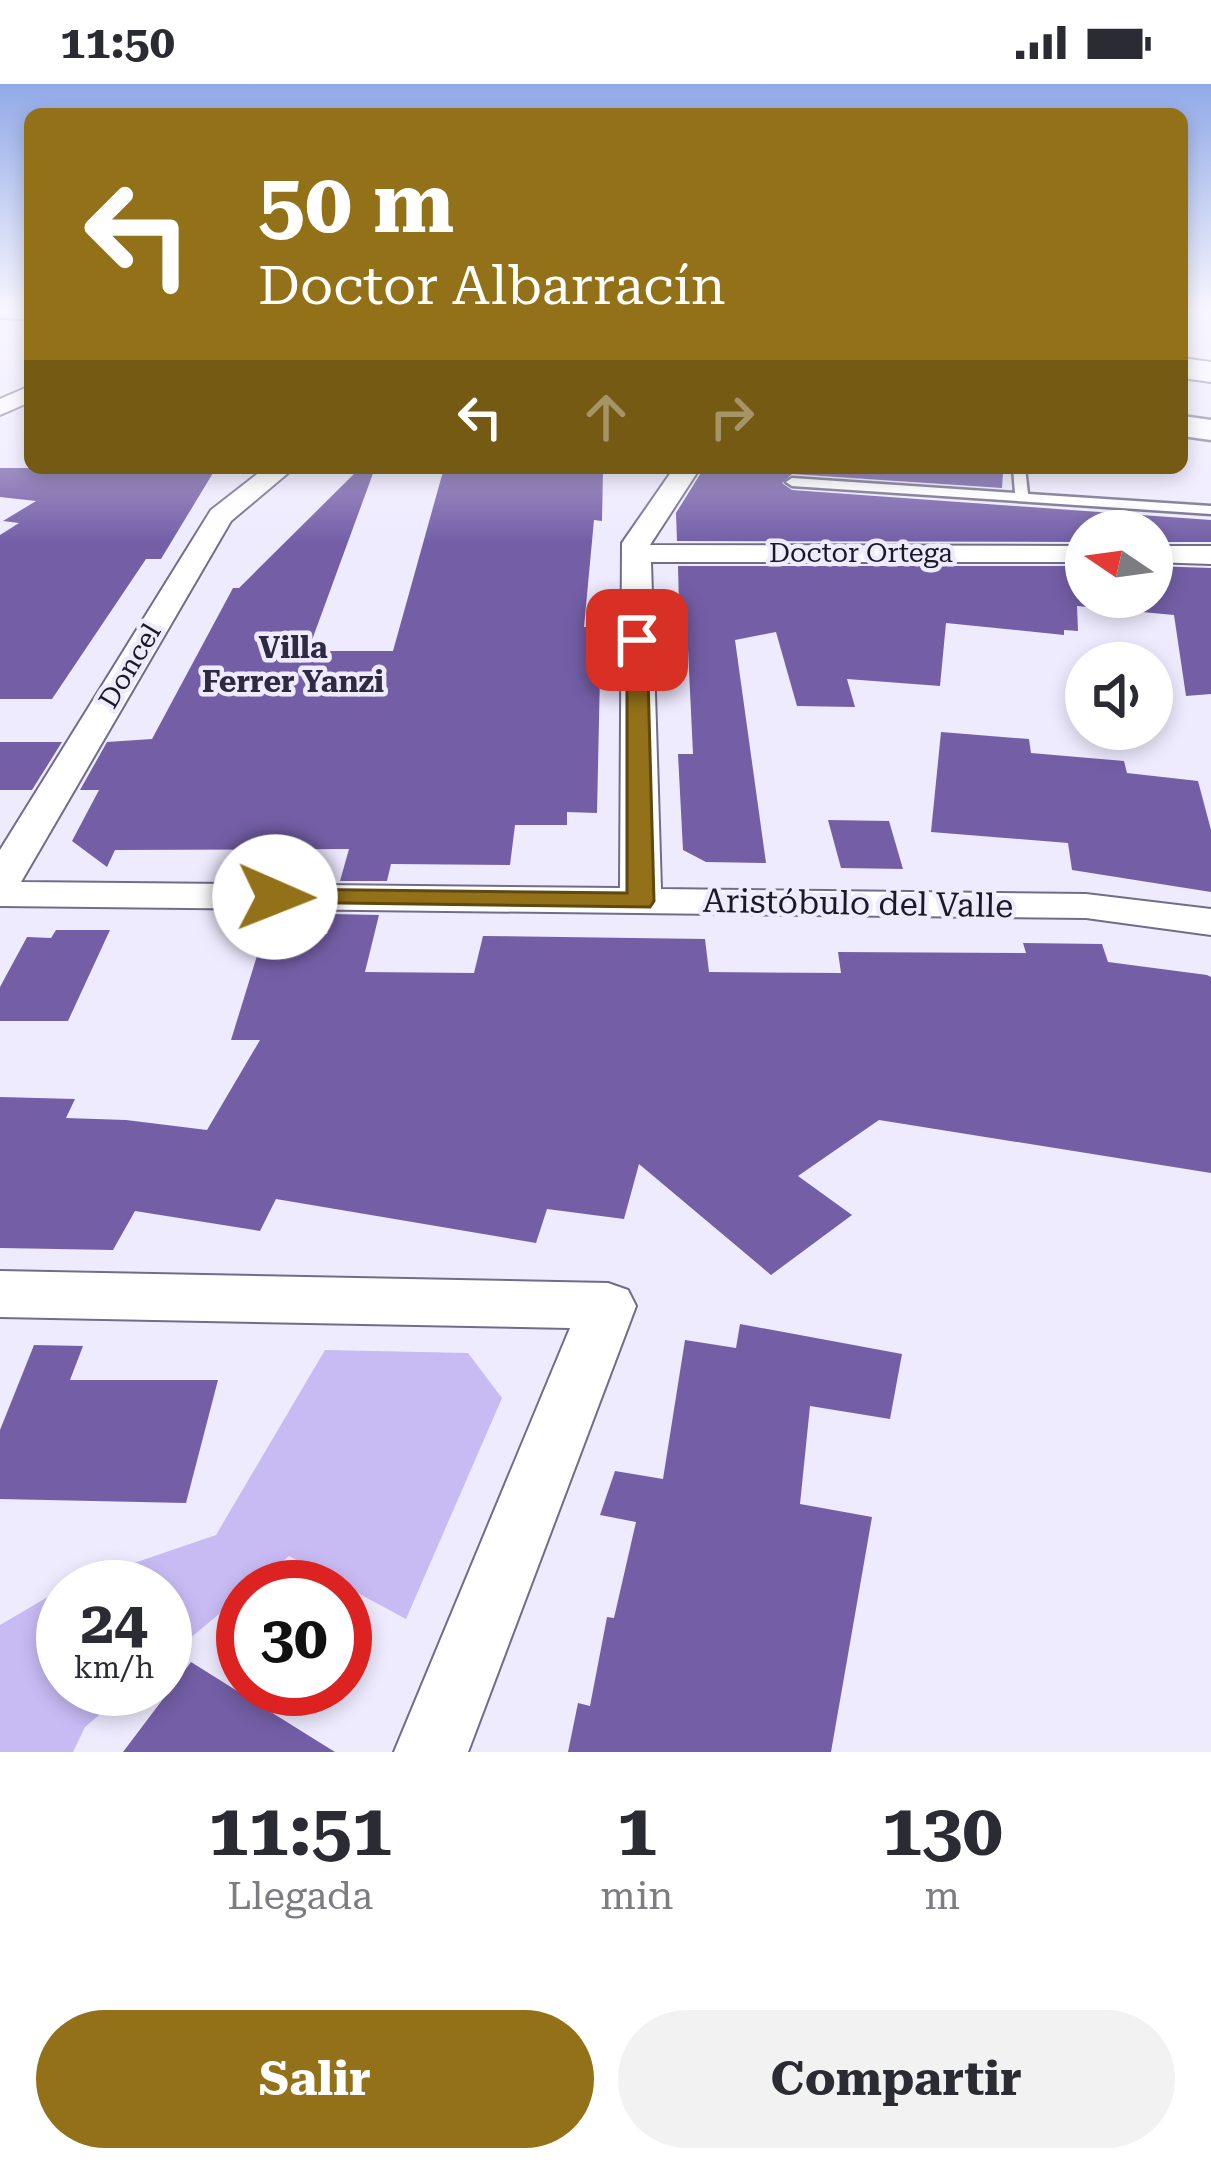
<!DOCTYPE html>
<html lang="es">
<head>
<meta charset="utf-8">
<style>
  :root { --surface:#fff; --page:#f2f2f3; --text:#2b2b33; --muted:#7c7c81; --accent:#937119 }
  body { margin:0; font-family:"Roboto Serif",serif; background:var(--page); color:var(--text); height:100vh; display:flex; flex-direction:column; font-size:45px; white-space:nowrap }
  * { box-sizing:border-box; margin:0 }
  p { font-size:39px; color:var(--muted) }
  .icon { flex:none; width:66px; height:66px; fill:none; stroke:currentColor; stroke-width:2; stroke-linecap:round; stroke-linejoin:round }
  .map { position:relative; height:1668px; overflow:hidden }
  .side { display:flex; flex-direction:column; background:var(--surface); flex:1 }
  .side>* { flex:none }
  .hud { position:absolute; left:24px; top:24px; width:1164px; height:366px; border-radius:18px; box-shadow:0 6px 18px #0003; background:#937119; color:#fff; overflow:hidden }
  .needle { width:78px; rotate:283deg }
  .buttons { position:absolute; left:1065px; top:426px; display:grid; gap:24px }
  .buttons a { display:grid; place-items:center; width:108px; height:108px; border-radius:50%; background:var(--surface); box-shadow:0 6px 18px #0003; font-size:60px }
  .speed { position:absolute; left:36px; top:1476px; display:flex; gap:24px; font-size:60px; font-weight:700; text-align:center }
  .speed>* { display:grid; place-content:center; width:156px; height:156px; border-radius:50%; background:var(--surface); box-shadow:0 6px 18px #0003; line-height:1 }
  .speed small { font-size:30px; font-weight:400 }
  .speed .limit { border:18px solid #d22; background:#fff; color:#111 }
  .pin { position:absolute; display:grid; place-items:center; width:102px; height:102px; color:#fff; margin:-51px; border-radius:24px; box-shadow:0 6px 18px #0006 }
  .me { position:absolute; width:132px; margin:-66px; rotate:91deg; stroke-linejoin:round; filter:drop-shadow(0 0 9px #0008) }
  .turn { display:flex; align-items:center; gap:42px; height:252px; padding:0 36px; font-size:54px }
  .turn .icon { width:156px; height:156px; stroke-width:2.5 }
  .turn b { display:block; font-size:84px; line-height:102px }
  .lanes { display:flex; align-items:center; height:114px; padding:0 36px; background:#0003; justify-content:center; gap:60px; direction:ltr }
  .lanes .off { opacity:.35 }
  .eta { display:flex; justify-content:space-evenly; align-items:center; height:204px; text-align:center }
  .eta b { font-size:72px; font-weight:700; line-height:84px }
  .cta { display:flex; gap:24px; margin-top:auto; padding:24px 36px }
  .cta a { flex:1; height:138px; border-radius:72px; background:var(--accent); color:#fff; font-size:48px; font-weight:700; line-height:138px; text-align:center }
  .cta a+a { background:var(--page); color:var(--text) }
  .status { display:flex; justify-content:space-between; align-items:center; height:84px; padding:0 60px; background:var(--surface); direction:ltr }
  .status svg { height:33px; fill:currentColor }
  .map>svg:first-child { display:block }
  .green { fill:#c8baf3 }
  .building { fill:#745fa7 }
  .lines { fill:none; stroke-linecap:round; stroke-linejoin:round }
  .lane-casing { stroke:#726c88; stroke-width:5 }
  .street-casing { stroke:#726c88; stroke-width:4 }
  .secondary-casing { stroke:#726c88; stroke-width:5 }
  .highway-casing { stroke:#726c88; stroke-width:4 }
  .lane { fill:#fff; fill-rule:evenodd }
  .street { fill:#fff; fill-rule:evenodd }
  .secondary { fill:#fff; fill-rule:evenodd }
  .highway { fill:#fff; fill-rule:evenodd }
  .route { fill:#937119; stroke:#604910; stroke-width:3 }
  .labels { text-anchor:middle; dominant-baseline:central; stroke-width:9; stroke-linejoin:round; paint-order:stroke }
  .far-street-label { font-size:27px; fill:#1c1925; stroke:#efebff }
  .far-neighbourhood-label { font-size:30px; font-weight:bold; fill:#302942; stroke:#efebff }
  .street-label { font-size:33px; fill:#1c1925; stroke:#efebff }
</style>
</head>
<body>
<div class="status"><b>11:50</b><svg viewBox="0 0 49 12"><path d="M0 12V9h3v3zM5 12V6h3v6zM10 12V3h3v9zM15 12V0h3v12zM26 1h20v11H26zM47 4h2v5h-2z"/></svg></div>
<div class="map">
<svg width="1211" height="1668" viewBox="0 0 1211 1668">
  <rect width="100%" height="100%" fill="#efebff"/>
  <g class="green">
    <path d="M325,1266l143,3 34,45 -96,221 -117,-63 -37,31h-9v7l-78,65v-72h-101l152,-52z"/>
    <path d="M63,1504v101h67l-45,38 -12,25h-73v-127z"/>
  </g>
  <g class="building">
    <path d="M0,384h216l-55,91h-15l-94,140h-52v-164l19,-12 -16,-2 33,-20 -36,-4z"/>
    <path d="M360,384h15l-67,183h85l51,-183h159l-1,53 -8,-1 -10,107h17l-4,186 -30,-1v13h-52l-5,40 -119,-1 -4,17h-47l9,-32 -234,1 -8,17 -35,-26 27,-51h-19l27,-48 45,-3 81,-151h6z"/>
    <path d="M704,384l117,5 2,-5h164v4l16,1 -1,15 -210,-14 -10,9 10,7 419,30v22h-59v-11h-66v11l-409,-1 -1,-28z"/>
    <path d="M678,482h408v31h66v-31l59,2v126l-25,2 -12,-81 -97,-9 1,25 -14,-1v5l-118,-12 -6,63 -93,-7 8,28 -58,-1 -21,-74 -41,8 31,223 -60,-1 -23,-12 -5,-96h15l-7,-147h-7z"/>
    <path d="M941,648l88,7 2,14 93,8 3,12 71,8 13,49v62l-139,-22 -4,-27 -137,-11z"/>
    <path d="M0,658h62l-30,48h-32z"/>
    <path d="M828,736l61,1 14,48 -62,-1z"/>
    <path d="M332,830l47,1 -14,57 109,1 9,-37 222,3 4,33 132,1 -3,-21 188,1 -3,-10 79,1 6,18 99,13 4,2v196l-332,-53 -81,56 54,39 -81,60 -132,-111 -15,55 -77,-10 -11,34 -260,-44 -16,32 -125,-20 -22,39 -113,-2v-151l75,2 -9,19 60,2 81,10 53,-90h-29l33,-107 63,1z"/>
    <path d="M56,846h54l-42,91h-68v-34l27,-50 24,1z"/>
    <path d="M740,1240l162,30 -12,65 -80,-13 -10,98 72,13 -41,235h-263l10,-49 12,3 17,-89 7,1 22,-96 -36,-7 15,-44 48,8 22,-139 51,8z"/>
    <path d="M34,1261l49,1 -13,34h148l-32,123 -186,-4v-69z"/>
    <path d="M191,1578l144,90h-212z"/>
  </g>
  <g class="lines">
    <g class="lane-casing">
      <path id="lane" d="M1013,384h12l3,26 183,12v8l-419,-28 -6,-4 6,-4 223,15z"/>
    </g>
    <g class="street-casing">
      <g id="street">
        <path d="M30,302v16l-30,13v-16z"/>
        <path d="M265,384h29l-63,53 -210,361 599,6 2,-345 52,-75h26l-50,77 436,1v16h-435l10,327 425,5 125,15v26l-125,-17 -1086,-12v-56l211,-340z"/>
        <path d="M1152,462h59v18l-59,-2z"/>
        <path d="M0,1187l608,12 20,7 8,16 -168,446h-74l176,-424 -570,-11z"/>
      </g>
    </g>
    <g class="secondary-casing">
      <path id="secondary" d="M1182,332l29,4v20l-29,-4z"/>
    </g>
    <g class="highway-casing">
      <g id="highway">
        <path d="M0,225h30v10l-30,-1z"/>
        <path d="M1182,274l29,4v20l-29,-4z"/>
      </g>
    </g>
    <use href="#lane" class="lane"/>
    <use href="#street" class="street"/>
    <use href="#secondary" class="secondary"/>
    <use href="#highway" class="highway"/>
  </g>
  <linearGradient id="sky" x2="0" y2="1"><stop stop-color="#90a9e7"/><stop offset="0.49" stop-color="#f8f6ff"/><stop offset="1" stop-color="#f8f6ff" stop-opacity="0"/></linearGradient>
  <rect width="1211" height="459" fill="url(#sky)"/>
  <path class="route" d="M637,549l10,7 7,261 -4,6 -385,-5 -4,-5 14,-8 352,4v-253z"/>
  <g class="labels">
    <g class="far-street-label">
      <text x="861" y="469">Doctor Ortega</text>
      <text transform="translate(130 582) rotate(-59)">Doncel</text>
    </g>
    <g class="far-neighbourhood-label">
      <text x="293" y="563">Villa<tspan x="293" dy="34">Ferrer Yanzi</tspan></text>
    </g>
    <g class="street-label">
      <text transform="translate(858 819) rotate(1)">Aristóbulo del Valle</text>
    </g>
  </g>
</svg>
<div class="buttons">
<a><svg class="needle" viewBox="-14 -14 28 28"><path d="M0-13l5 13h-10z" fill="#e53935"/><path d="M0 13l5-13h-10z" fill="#7c7c81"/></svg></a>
<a><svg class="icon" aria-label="sound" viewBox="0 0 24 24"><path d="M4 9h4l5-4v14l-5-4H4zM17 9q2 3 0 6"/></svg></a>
</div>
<div class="speed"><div>24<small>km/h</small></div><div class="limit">30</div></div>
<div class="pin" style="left:637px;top:556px;background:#d93025"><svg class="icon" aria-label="arrive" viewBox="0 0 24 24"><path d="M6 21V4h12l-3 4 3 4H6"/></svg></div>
<svg class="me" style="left:275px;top:813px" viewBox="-20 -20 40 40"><circle r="19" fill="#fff"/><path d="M0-13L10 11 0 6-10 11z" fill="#937119"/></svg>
<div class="hud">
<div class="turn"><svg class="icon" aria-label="left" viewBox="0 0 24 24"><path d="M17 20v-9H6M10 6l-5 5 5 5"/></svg><div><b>50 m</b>Doctor Albarracín</div></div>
<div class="lanes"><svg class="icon" aria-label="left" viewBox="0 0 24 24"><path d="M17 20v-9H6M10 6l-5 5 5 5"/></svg><svg class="icon off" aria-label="ahead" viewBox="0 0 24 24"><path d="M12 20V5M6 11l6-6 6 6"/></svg><svg class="icon off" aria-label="right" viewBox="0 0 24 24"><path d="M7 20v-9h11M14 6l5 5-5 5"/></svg></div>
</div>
</div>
<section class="side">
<div class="eta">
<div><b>11:51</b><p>Llegada</p></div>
<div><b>1</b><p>min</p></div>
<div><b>130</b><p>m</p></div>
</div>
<div class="cta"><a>Salir</a><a>Compartir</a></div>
</section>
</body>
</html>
